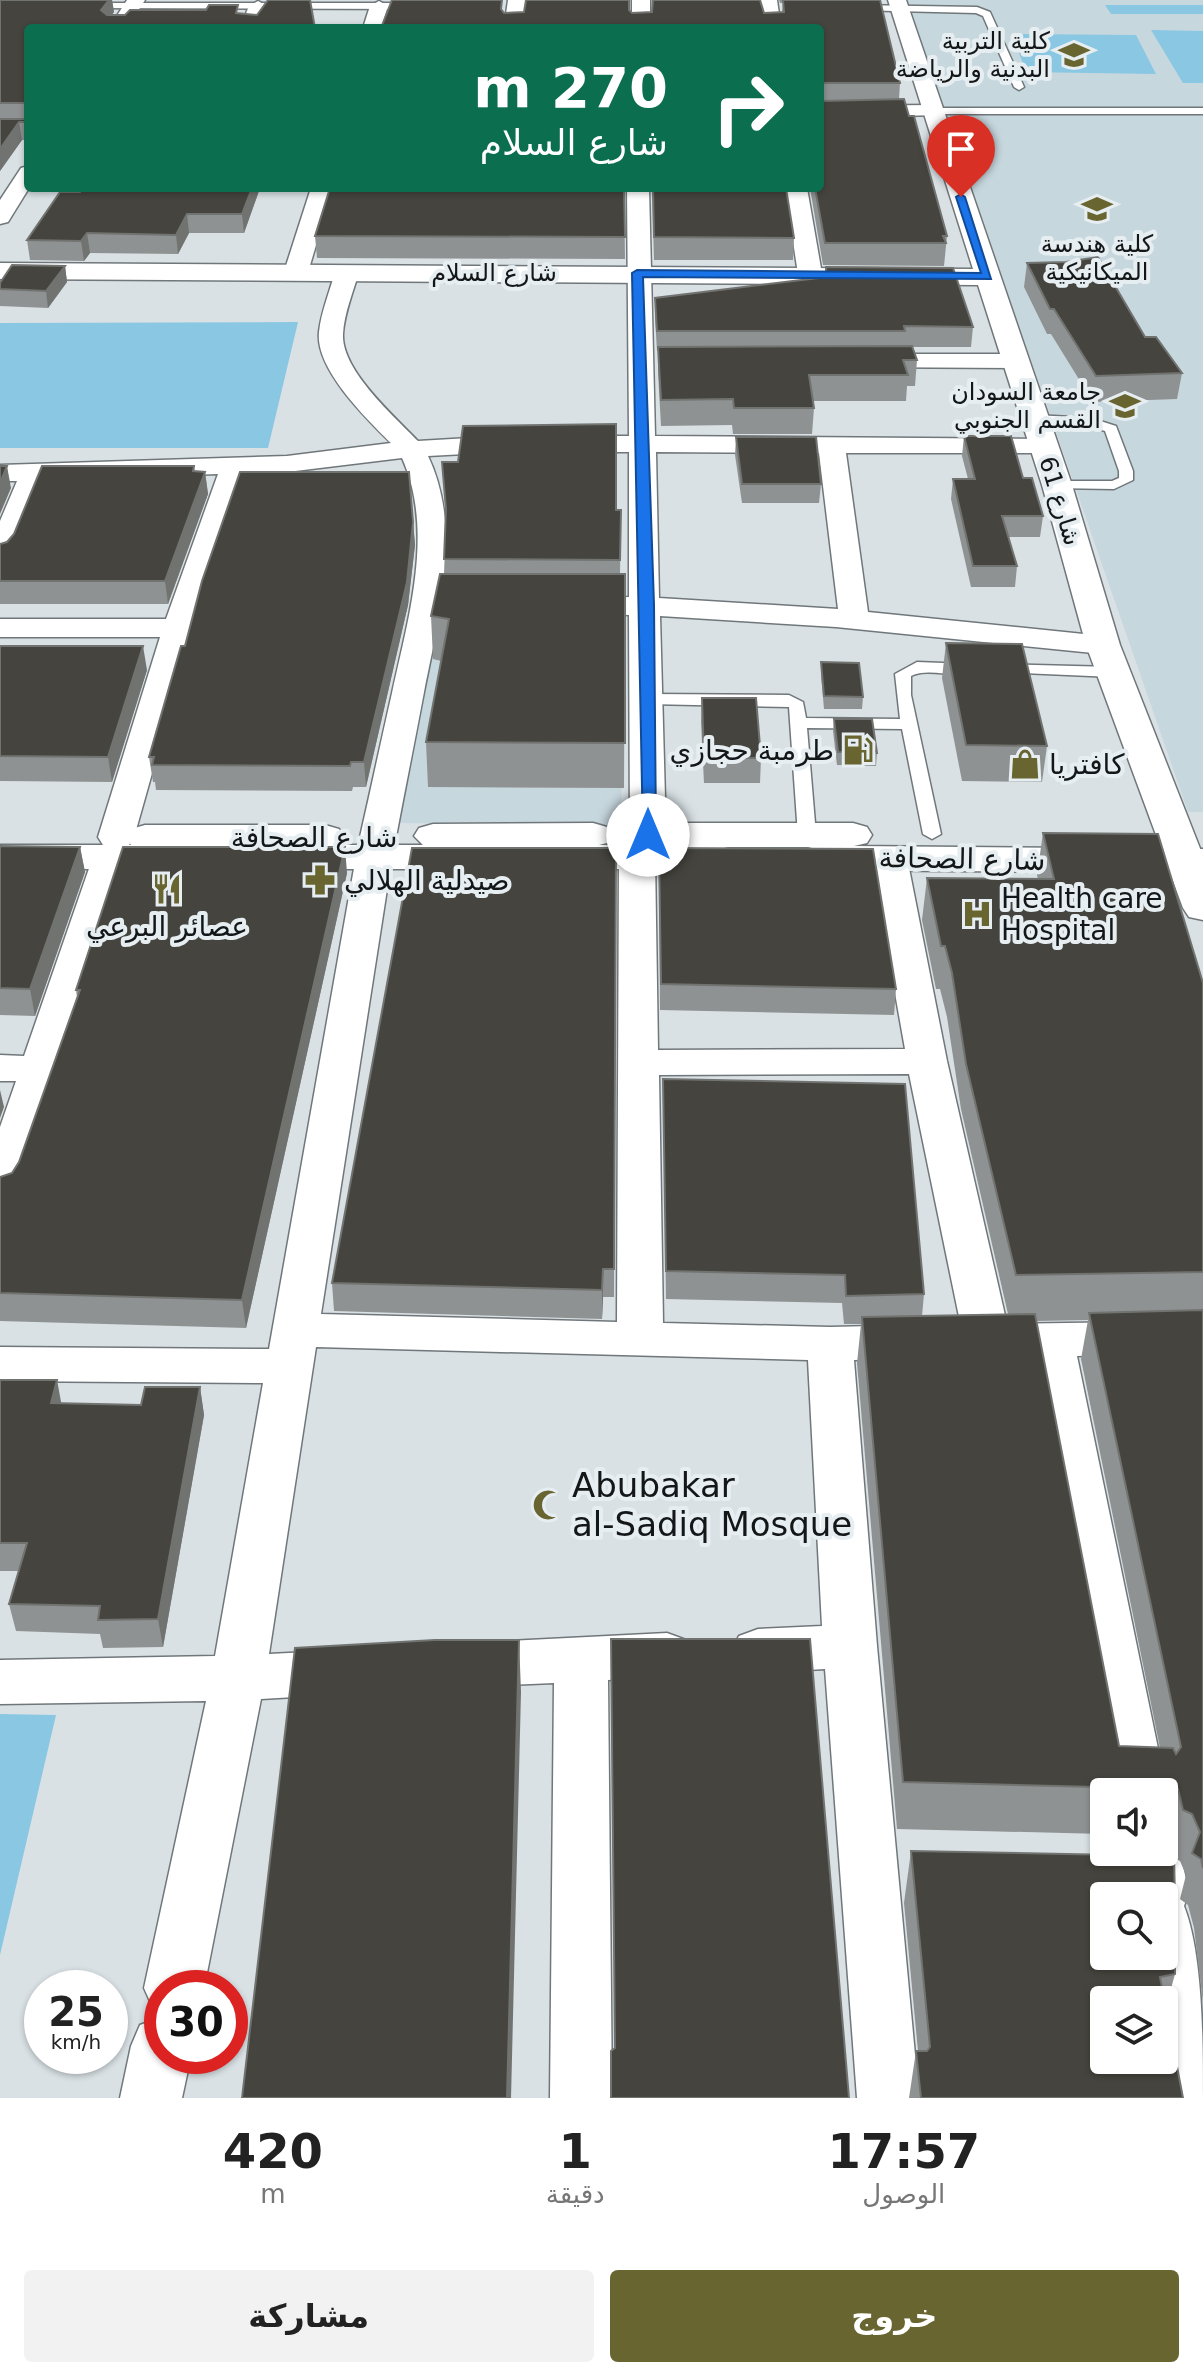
<!DOCTYPE html>
<html lang="ar">
<head>
<meta charset="utf-8">
<style>
  :root { --surface:#fff; --page:#f2f2f2; --text:#222; --muted:#767676; --accent:#696531 }
  body { margin:0; font-family:"DejaVu Sans","Noto Sans Arabic",sans-serif; background:var(--page); color:var(--text); direction:rtl; height:100vh; display:flex; flex-direction:column; font-size:30px; white-space:nowrap }
  * { box-sizing:border-box; margin:0 }
  p { font-size:26px; color:var(--muted) }
  .icon { flex:none; width:44px; height:44px; fill:none; stroke:currentColor; stroke-width:2; stroke-linecap:round; stroke-linejoin:round }
  .map { position:relative; height:2098px; overflow:hidden; direction:ltr }
  .drawer { display:flex; flex-direction:column; background:var(--surface); flex:1 }
  .drawer>* { flex:none }
  .guide { position:absolute; left:24px; top:24px; width:800px; height:168px; border-radius:8px; box-shadow:0 2px 6px #0004; direction:rtl; background:#0b6e4f; color:#fff; overflow:hidden }
  .controls { position:absolute; left:1090px; top:1778px; display:grid; gap:16px }
  .controls a { display:grid; place-items:center; width:88px; height:88px; border-radius:8px; background:var(--surface); box-shadow:0 2px 6px #0004; font-size:40px }
  .speed { position:absolute; left:24px; top:1970px; display:flex; gap:16px; font-size:40px; font-weight:700; text-align:center }
  .speed>* { display:grid; place-content:center; width:104px; height:104px; border-radius:50%; background:var(--surface); box-shadow:0 2px 6px #0004; line-height:1 }
  .speed small { font-size:20px; font-weight:400 }
  .speed .limit { border:12px solid #d22; background:#fff; color:#111 }
  .pin { position:absolute; display:grid; place-items:center; width:68px; height:68px; color:#fff; margin:-82px -34px; border-radius:50% 50% 50% 0; rotate:-45deg; box-shadow:0 0 8px #0007 }
  .pin .icon { rotate:45deg }
  .me { position:absolute; width:88px; margin:-44px; rotate:0deg; stroke-linejoin:round; filter:drop-shadow(0 0 6px #0008) }
  .turn { display:flex; align-items:center; gap:28px; height:168px; padding:0 24px; font-size:36px }
  .turn .icon { width:104px; height:104px; stroke-width:2.5 }
  .turn b { display:block; font-size:56px; line-height:68px }
  .eta { display:flex; justify-content:space-evenly; align-items:center; height:136px; text-align:center }
  .eta b { font-size:48px; font-weight:700; line-height:56px }
  .button { display:flex; gap:16px; margin-top:auto; padding:16px 24px }
  .button a { flex:1; height:92px; border-radius:8px; background:var(--accent); color:#fff; font-size:32px; font-weight:700; line-height:92px; text-align:center }
  .button a+a { background:var(--page); color:var(--text) }
  .map>svg:first-child { display:block }
  .built { fill:#c7d7de }
  .green { fill:#89c7e3 }
  .lines { fill:none; stroke-linecap:round; stroke-linejoin:round }
  .service-casing { stroke:#70777a; stroke-width:3 }
  .minor-casing { stroke:#70777a; stroke-width:3 }
  .tertiary-casing { stroke:#70777a; stroke-width:3 }
  .secondary-casing { stroke:#70777a; stroke-width:3 }
  .service { fill:#fff; fill-rule:evenodd }
  .minor { fill:#fff; fill-rule:evenodd }
  .tertiary { fill:#fff; fill-rule:evenodd }
  .secondary { fill:#fff; fill-rule:evenodd }
  .wall { fill:#8f9292; fill-rule:evenodd }
  .shaded-wall { fill:#717370 }
  .building { fill:#45443e; stroke:#717370; stroke-width:2; fill-rule:evenodd }
  .route { fill:#1a73e8; stroke:#114b97; stroke-width:2 }
  .labels { text-anchor:middle; dominant-baseline:central; stroke-width:8; stroke-linejoin:round; paint-order:stroke }
  .far-poi-label { font-size:24px; fill:#141718; stroke:#e7eef2; text-anchor:end }
  .far-street-label { font-size:24px; fill:#141718; stroke:#e7eef2 }
  .poi-label { font-size:28px; fill:#141718; stroke:#e7eef2; text-anchor:start }
  .street-label { font-size:28px; fill:#141718; stroke:#e7eef2 }
  .near-poi-label { font-size:34px; fill:#141718; stroke:#e7eef2; text-anchor:start }
</style>
</head>
<body>
<div class="map">
<svg width="1203" height="2098" viewBox="0 0 1203 2098">
  <rect width="100%" height="100%" fill="#d9e1e5"/>
  <g class="built">
    <path d="M906,0h297v812h-15z"/>
    <path d="M432,609l193,1 -4,215 -230,-2z"/>
  </g>
  <g class="green">
    <path d="M1105,5h98v9h-92z"/>
    <path d="M1151,30l52,1v52h-20z"/>
    <path d="M1012,34l124,1 20,39 -130,-2z"/>
    <path d="M298,322l-30,126h-268v-125z"/>
    <path d="M0,1714l56,1 -56,240z"/>
  </g>
  <g class="lines">
    <g class="service-casing">
      <g id="service">
        <path d="M85,3h331l4,3 -4,3 -328,-1z"/>
        <path d="M856,5l121,2 13,5 34,75 -5,3 -5,-3 -31,-71 -7,-3 -123,-3z"/>
        <path d="M1203,108v6h-271l-5,-3 5,-3z"/>
        <path d="M1035,415l56,3 25,8 17,45v9l-19,9 -62,-1 -2,-3 7,-4h55l7,-3v-7l-14,-40 -16,-5 -59,-4 -2,-3z"/>
        <path d="M917,662l53,2 8,5c-17,13 -47,-3 -67,7v19l30,139 -9,5 -9,-5 -21,-105 -95,-1 9,107 -9,5 -9,-5 -9,-128 -141,-3 -8,-5 8,-5 141,1 14,7 3,16 94,1 -5,-45z"/>
        <path d="M1002,664l111,3 8,5 -8,5 -117,-5 -2,-3z"/>
      </g>
    </g>
    <g class="minor-casing">
      <g id="minor">
        <path d="M127,0h18l-18,28h-18z"/>
        <path d="M508,0h18l-4,28h-18z"/>
        <rect x="632" y="0" width="18" height="28"/>
        <path d="M759,0h18l4,28h-18z"/>
        <path d="M258,1l9,5 -9,22h-18l9,-22z"/>
        <path d="M379,1l9,5 -7,22h-18l7,-22z"/>
        <path d="M932,105l10,6 -3,4 -119,3v-12z"/>
        <path d="M28,166l1,22 -21,34 -8,2v-24l21,-32z"/>
        <path d="M311,188h22l-25,84 -4,5h-16l-4,-5z"/>
        <path d="M627,188h22l6,248 398,3 4,6 -4,6 -9,2h-198l22,159 235,24 11,2 5,7 -5,7 -11,2 -267,-27 -176,-11 6,219 -6,7 -12,4 -12,-4 -6,-7 -1,-220 -70,-4 -4,-6 4,-6 70,-2v-145h-126l-75,4c35,74 11,160 -4,236 -9,48 -19,97 -28,145l-5,8 -12,2 8,2 5,8 -71,457 296,8 2,-465 5,-8 13,-3 13,3 5,8 3,193 247,-1 -34,-191 5,-8 13,-3 13,3 5,8 40,203 60,263 196,-3v32l-126,3 90,436 -3,6v-6h-53l-81,-435 -43,1 -16,-5 -7,-12 -55,-267 -250,1 4,248 167,4 85,-2 16,5 7,12 -7,12 -16,5 -61,1 23,286 42,452h-62l-32,-429 -67,4 -19,-7 -8,-15 8,-15 19,-7 64,-3 -14,-266 -492,-13 -47,307 78,-4 19,6 8,16 -8,16 -19,6 -86,5 -57,289h-42v24l-9,-4 -9,-20 62,-287 -206,3v-44l215,-4 48,-273 -263,-2v-34l269,2 87,-492 5,-8 12,-3 -8,-1 -5,-8c11,-48 21,-96 32,-144 16,-74 43,-162 10,-235l-115,14 -41,1 -53,155 -59,209 -5,8 -13,3 8,1 5,8 -107,332 -7,10 -15,4v-76l16,-46h-16v-26l24,1 69,-199 5,-8 13,-3 -8,-1 -5,-8 62,-200h-160v-18h166l52,-145 -173,6 -30,76 -5,6 -10,3v-44l17,-40h-17v-16l287,-9 104,-13c-24,-24 -76,-74 -72,-111 2,-20 11,-41 16,-60l4,-5h16l4,5c-6,20 -15,42 -16,62 -2,36 51,82 75,107l85,-5h126zM656,452l163,1 19,156 -179,-11z"/>
        <path d="M785,188h22l15,86 -4,5h-16l-4,-5z"/>
        <path d="M862,354h152l9,2 3,5 -3,5 -9,2 -161,-1 -4,-5 4,-5z"/>
        <path d="M667,1633l19,7 8,15 -8,15 -19,7 -59,3 4,418h-62l4,-415 -87,4 -19,-6 -8,-16 8,-16 19,-6z"/>
        <path d="M1164,1832l6,2c9,19 23,51 14,72 19,48 19,136 19,192h-37l-7,-38h5v-60h-16l-8,-44h24v-60h-34l-9,-44h43z"/>
        <path d="M162,2017v39h29l-9,42h-62l11,-52 9,-21z"/>
      </g>
    </g>
    <g class="tertiary-casing">
      <path id="tertiary" d="M888,0h18l166,485 48,160 83,211v64l-14,-3 -6,-9 -97,-263 -44,-160 -64,-200 -978,-6v-16l973,6z"/>
    </g>
    <g class="secondary-casing">
      <path id="secondary" d="M593,823l14,4 5,8 -5,8 -8,2h72l-8,-2 -5,-8 5,-8 14,-4h176l14,4 5,8 -5,8 -13,3 349,3v24l-389,-3 -14,-4 -6,-8 6,-8 12,-3h-88l8,2 6,8 -6,8 -14,4h-164l-14,-4 -6,-8 6,-8 7,-2h-68l5,2 6,8 -6,8 -14,4h-184l-14,-4 -6,-8 6,-8h-76l6,8 -6,8 -14,4h-182v-24h131l-5,-8 5,-8 14,-4h180l14,4 5,8 -5,8h84l-9,-9 5,-8 14,-4z"/>
    </g>
    <use href="#service" class="service"/>
    <use href="#minor" class="minor"/>
    <use href="#tertiary" class="tertiary"/>
    <use href="#secondary" class="secondary"/>
  </g>
  <g class="wall">
    <path d="M0,0h112l2,12 -2,3 127,-1 76,14h-287v112h-6l-22,31z"/>
    <path d="M526,0h104l-1,10 3,3 20,-1 1,-10 -1,-2h108l4,13 18,-1 1,-9h-3l-1,-3h101l20,83 -1,16 10,17 38,120 -3,30 -121,-1 -13,-77h10v-160h-439l122,-16h21z"/>
    <path d="M260,188l-16,45h-55l-11,21 -88,-1 -6,8 -54,-1 -3,-20 53,-48z"/>
    <path d="M624,188l1,71 -308,-1 -2,-22z"/>
    <path d="M652,188h134l8,50 -1,22h-139z"/>
    <path d="M1027,263l118,74 37,36 -5,26 -84,3 -42,-68h-4l-23,-47z"/>
    <path d="M65,266l2,16 -19,26 -48,-2v-23z"/>
    <path d="M826,267l147,60 -2,20h-58l4,13 -2,26h-8l-1,15h-93l1,7 -2,26h-79l-1,-9 -71,1 -3,-54v-21h-1l-2,-33v-20l170,-21z"/>
    <path d="M964,436l59,42 20,38 -3,21h-31l8,29 -2,21h-44l-20,-88 2,-20h15l-6,-23z"/>
    <path d="M736,437l85,47 -2,19h-77l-7,-48z"/>
    <path d="M442,462l174,48h5l-1,64h5l-1,214 -196,-1 -2,-45 15,-81 -8,-2 -2,-43 13,-42 2,-54z"/>
    <path d="M194,466l1,6h10l3,22 -40,110h-168v-60z"/>
    <path d="M413,522l2,23 -7,60 -42,182h-13l-1,4 -196,-1 -1,-8h-2l-4,-25z"/>
    <path d="M946,643l101,103 -5,36 -80,-1 -20,-103z"/>
    <path d="M0,646l147,24 -35,112 -112,-1z"/>
    <path d="M821,662l42,35 -1,12h-38l-3,-34z"/>
    <path d="M702,698l59,60 -1,25h-56l-3,-61z"/>
    <path d="M834,719l43,34 -1,13 -39,-1 -4,-34z"/>
    <path d="M1043,833l160,150v1020l-9,-75 -6,-23 -8,-6 6,-24 -6,-14 -6,-3 1,44 -11,40v-46h-60l71,78 -9,33 17,91h-274l7,-47h2l-14,-148 7,-52 205,4 54,-2 -4,-17h-2v-44h-60v42l-207,-5 -40,-466 4,-39h-17l-2,-21 -176,-4 -3,-220 261,215 -2,22 86,-2 -47,-205 -14,-92 -7,-28h-4l-14,-69 5,-42 111,1 -1,-4zM1088,1320l-7,39 79,389 -41,-2 -83,-425z"/>
    <path d="M0,846l80,1 5,25 -50,144 -35,-1z"/>
    <path d="M616,848l-2,449h-11l-1,22 -268,-8 -2,-28z"/>
    <path d="M659,848l237,141 -2,26 -234,-5z"/>
    <path d="M347,873l-101,455 -246,-7v-144l12,-4 7,-11 58,-165 -1,-7z"/>
    <path d="M0,1380l61,23 80,2 59,-18 4,28 -41,232 -60,1 -3,-14 -84,-3 -7,-27 10,-33h-19z"/>
    <path d="M611,1639l238,459 -234,-50z"/>
  </g>
  <g class="shaded-wall">
    <path d="M109,0h3l2,12 -11,14 -2,-16z"/>
    <path d="M19,122l3,18 -22,31v-22z"/>
    <path d="M252,188h8l-16,45 -2,-19z"/>
    <path d="M187,214l2,19 -11,21 -2,-19z"/>
    <path d="M87,233l3,20 -6,8 -3,-20z"/>
    <path d="M65,266l2,16 -19,26 -2,-17z"/>
    <path d="M7,466l4,22 -11,26v-31z"/>
    <path d="M205,472l3,22 -40,110 -3,-23z"/>
    <path d="M413,522l2,23 -7,60 -42,182 -2,-25z"/>
    <path d="M143,646l4,24 -35,112 -4,-25z"/>
    <path d="M80,847l5,25 -50,144 -5,-27z"/>
    <path d="M345,847l2,26 -101,455 -4,-28z"/>
    <path d="M0,1090l4,17 -4,11z"/>
    <path d="M603,1269v28l-1,22v-29z"/>
    <path d="M57,1380l5,27 -11,-4z"/>
    <path d="M200,1387l4,28 -41,232 -5,-28z"/>
    <path d="M519,1640l2,52 -10,406h-4z"/>
  </g>
  <g class="building">
    <path d="M0,0h109l-8,10 6,5h18l5,-5h76l3,-5h29l-2,8 21,2 11,-15h42l5,28h-287v94h-9l-19,27v-30h28v-16h-28z"/>
    <path d="M392,0h110l-1,9 3,4 20,-1 2,-12h103v10l3,3 20,-1 1,-12h107l4,13 20,-1 -1,-12h97l20,83h-79l-1,6v-61h-439z"/>
    <path d="M904,99l5,17h5l33,120h-4l3,7h-121l-10,-55h5v-88l1,1z"/>
    <path d="M83,188h169l-10,26h-55l-11,21 -89,-2 -6,8 -54,-1 33,-48h20z"/>
    <path d="M330,188h294l1,49 -310,-1z"/>
    <path d="M653,188h133l8,50 -140,-1z"/>
    <path d="M1098,257l47,80h11l26,36 -86,3 -42,-67h-4l-23,-46 39,-1z"/>
    <path d="M12,265l53,1 -19,25 -46,-2v-6z"/>
    <path d="M826,267l127,1 20,59 -69,-1 1,5h-248l-2,-33 171,-21z"/>
    <path d="M912,346l5,14h-14l5,15h-99l5,33h-80l-1,-9 -72,1 -3,-53z"/>
    <path d="M616,424v86h5l-1,50 -176,-1 2,-50 -4,-47h16l5,-36z"/>
    <path d="M964,436h47l12,42h9l11,38h-41l15,50h-44l-20,-87h22z"/>
    <path d="M736,437h80l5,47h-79z"/>
    <path d="M0,466h7l-7,17z"/>
    <path d="M42,466h152l-1,5 12,1 -40,109h-165v-37l7,-2 7,-8z"/>
    <path d="M240,472h169l4,50 -6,60 -43,180h-13l-1,4 -198,-1 2,-8h-5l32,-111h4l17,-65z"/>
    <path d="M440,574h185v169l-199,-1 23,-123 -18,-3z"/>
    <path d="M946,643l76,1 25,102 -81,-1z"/>
    <path d="M0,646h143l-35,111 -108,-1z"/>
    <path d="M821,662l38,1 4,34 -39,-1z"/>
    <path d="M702,698h54l5,60h-57z"/>
    <path d="M834,719h38l5,34 -39,-1z"/>
    <path d="M1043,833l115,1 45,149v289l-187,3 -50,-211 -14,-91 -7,-27h-4l-14,-68 127,1z"/>
    <path d="M0,846l80,1 -50,142 -30,-1z"/>
    <path d="M123,847h222l-103,453 -242,-7v-116l12,-4 7,-11 61,-172h-4z"/>
    <path d="M412,848h204l-2,421h-11l-1,21 -270,-7z"/>
    <path d="M659,848l214,1 23,140 -235,-5z"/>
    <path d="M663,1079l242,5 19,210 -78,2 -1,-21 -179,-4z"/>
    <path d="M1203,1310v558l-2,-9 -9,-6 8,-21 -8,-18 -9,-4 -5,-21 -275,-7 -41,-465 173,-3 84,432 54,2 3,6 5,-7 -92,-434z"/>
    <path d="M0,1380h57l-6,23 90,2 4,-18h55l-42,232 -60,1 2,-14 -91,-2 18,-61h-27z"/>
    <path d="M611,1639h199l39,459h-238v-47l4,-3z"/>
    <path d="M435,1640h84l-12,458h-265l53,-450z"/>
    <path d="M911,1851l205,4 3,-2h55l1,49h-11v-6h-60v60h60v-6l11,2v22l-15,3 23,121h-262l-5,-47h11l3,-4zM1104,2000h60v60h-60z"/>
  </g>
  <path class="route" d="M961,194l4,3 26,82 -348,-2 11,328 2,230 -8,4 -5,-1 -11,-565 5,-3 344,3 -25,-76z"/>
  <defs>
    <g id="university-bare" transform="scale(2.4)"><path d="M0-5L7-2L0 1L-7-2ZM-4 1L0 2.5L4 1V4Q0 6-4 4Z" fill="#696531" stroke="#e7eef2" stroke-width="2.5" paint-order="stroke"/></g>
    <g id="fuel-bare" transform="scale(2.4)"><path d="M-5.5-6h7V0h2V4h1.3V-2.5L3-4.5l.8-.8L6-3V5H2.5V1h-1V6h-7ZM-4.2-4.7v3.2H.2V-4.7Z" fill="#696531" stroke="#e7eef2" stroke-width="2.5" paint-order="stroke"/></g>
    <g id="shop-bare" transform="scale(2.4)"><path d="M-5-2.5h2.3a2.7 3.5 0 0 1 5.4 0H5L5.5 6h-11ZM-1.5-2.5h3a1.5 2.3 0 0 0-3 0Z" fill="#696531" stroke="#e7eef2" stroke-width="2.5" paint-order="stroke"/></g>
    <g id="pharmacy-bare" transform="scale(2.4)"><path d="M-2-6h4v4h4v4h-4v4h-4v-4h-4v-4h4Z" fill="#696531" stroke="#e7eef2" stroke-width="2.5" paint-order="stroke"/></g>
    <g id="restaurant-bare" transform="scale(2.4)"><path d="M-5-6h1v4h1v-4h1v4h1v-4h1v5L-1.5 .5V6h-2V.5L-5-1ZM5-6V6H3V1.5H1.5Q1.5-4 5-6Z" fill="#696531" stroke="#e7eef2" stroke-width="2.5" paint-order="stroke"/></g>
    <g id="hospital-bare" transform="scale(2.4)"><path d="M-5-5h3v3.5h4V-5h3V5h-3V1.5h-4V5h-3Z" fill="#696531" stroke="#e7eef2" stroke-width="2.5" paint-order="stroke"/></g>
    <g id="mosque-bare" transform="scale(2.4)"><path d="M3.5-4.9A6 6 0 1 0 3.5 4.9A5 5 0 1 1 3.5-4.9Z" fill="#696531" stroke="#e7eef2" stroke-width="2.5" paint-order="stroke"/></g>
  </defs>
  <g fill-rule="evenodd">
    <use href="#university-bare" x="1074" y="55"/>
    <use href="#university-bare" x="1097" y="209"/>
    <use href="#university-bare" x="1125" y="406"/>
    <use href="#fuel-bare" x="858" y="750"/>
    <use href="#shop-bare" x="1025" y="764"/>
    <use href="#pharmacy-bare" x="320" y="880"/>
    <use href="#restaurant-bare" x="167" y="889"/>
    <use href="#hospital-bare" x="977" y="914"/>
    <use href="#mosque-bare" x="548" y="1505"/>
  </g>
  <g class="labels">
    <g class="far-poi-label">
      <text x="1050" y="41">كلية التربية<tspan x="1050" dy="28">البدنية والرياضة</tspan></text>
      <text x="1097" y="244" text-anchor="middle">كلية هندسة<tspan x="1097" dy="28">الميكانيكية</tspan></text>
      <text x="1101" y="392">جامعة السودان<tspan x="1101" dy="28">القسم الجنوبي</tspan></text>
    </g>
    <g class="far-street-label">
      <text x="494" y="273">شارع السلام</text>
      <text transform="translate(1060 501) rotate(73)">شارع 61</text>
    </g>
    <g class="poi-label">
      <text x="834" y="750" text-anchor="end">طرمبة حجازي</text>
      <text x="1049" y="764">كافتريا</text>
      <text x="344" y="880">صيدلية الهلالي</text>
      <text x="1001" y="898">Health care<tspan x="1001" dy="32">Hospital</tspan></text>
      <text x="167" y="926" text-anchor="middle">عصائر البرعي</text>
    </g>
    <g class="street-label">
      <text x="314" y="837">شارع الصحافة</text>
      <text transform="translate(962 859) rotate(1)">شارع الصحافة</text>
    </g>
    <g class="near-poi-label">
      <text x="572" y="1485">Abubakar<tspan x="572" dy="39">al-Sadiq Mosque</tspan></text>
    </g>
  </g>
</svg>
<div class="controls">
<a><svg class="icon" aria-label="sound" viewBox="0 0 24 24"><path d="M4 9h4l5-4v14l-5-4H4zM17 9q2 3 0 6"/></svg></a>
<a><svg class="icon" aria-label="search" viewBox="0 0 24 24"><circle cx="10" cy="10" r="6"/><path d="M15 15l6 6"/></svg></a>
<a><svg class="icon" aria-label="layers" viewBox="0 0 24 24"><path d="M12 4l9 5-9 5-9-5zM3 14l9 5 9-5"/></svg></a>
</div>
<div class="speed"><div>25<small>km/h</small></div><div class="limit">30</div></div>
<div class="pin" style="left:961px;top:197px;background:#d93025"><svg class="icon" aria-label="arrive" viewBox="0 0 24 24"><path d="M6 21V4h12l-3 4 3 4H6"/></svg></div>
<svg class="me" style="left:648px;top:835px" viewBox="-20 -20 40 40"><circle r="19" fill="#fff"/><path d="M0-13L10 11 0 6-10 11z" fill="#1a73e8"/></svg>
<div class="guide">
<div class="turn"><svg class="icon" aria-label="right" viewBox="0 0 24 24"><path d="M7 20v-9h11M14 6l5 5-5 5"/></svg><div><b>270 m</b>شارع السلام</div></div>
</div>
</div>
<section class="drawer">
<div class="eta">
<div><b>17:57</b><p>الوصول</p></div>
<div><b>1</b><p>دقيقة</p></div>
<div><b>420</b><p>m</p></div>
</div>
<div class="button"><a>خروج</a><a>مشاركة</a></div>
</section>
</body>
</html>
